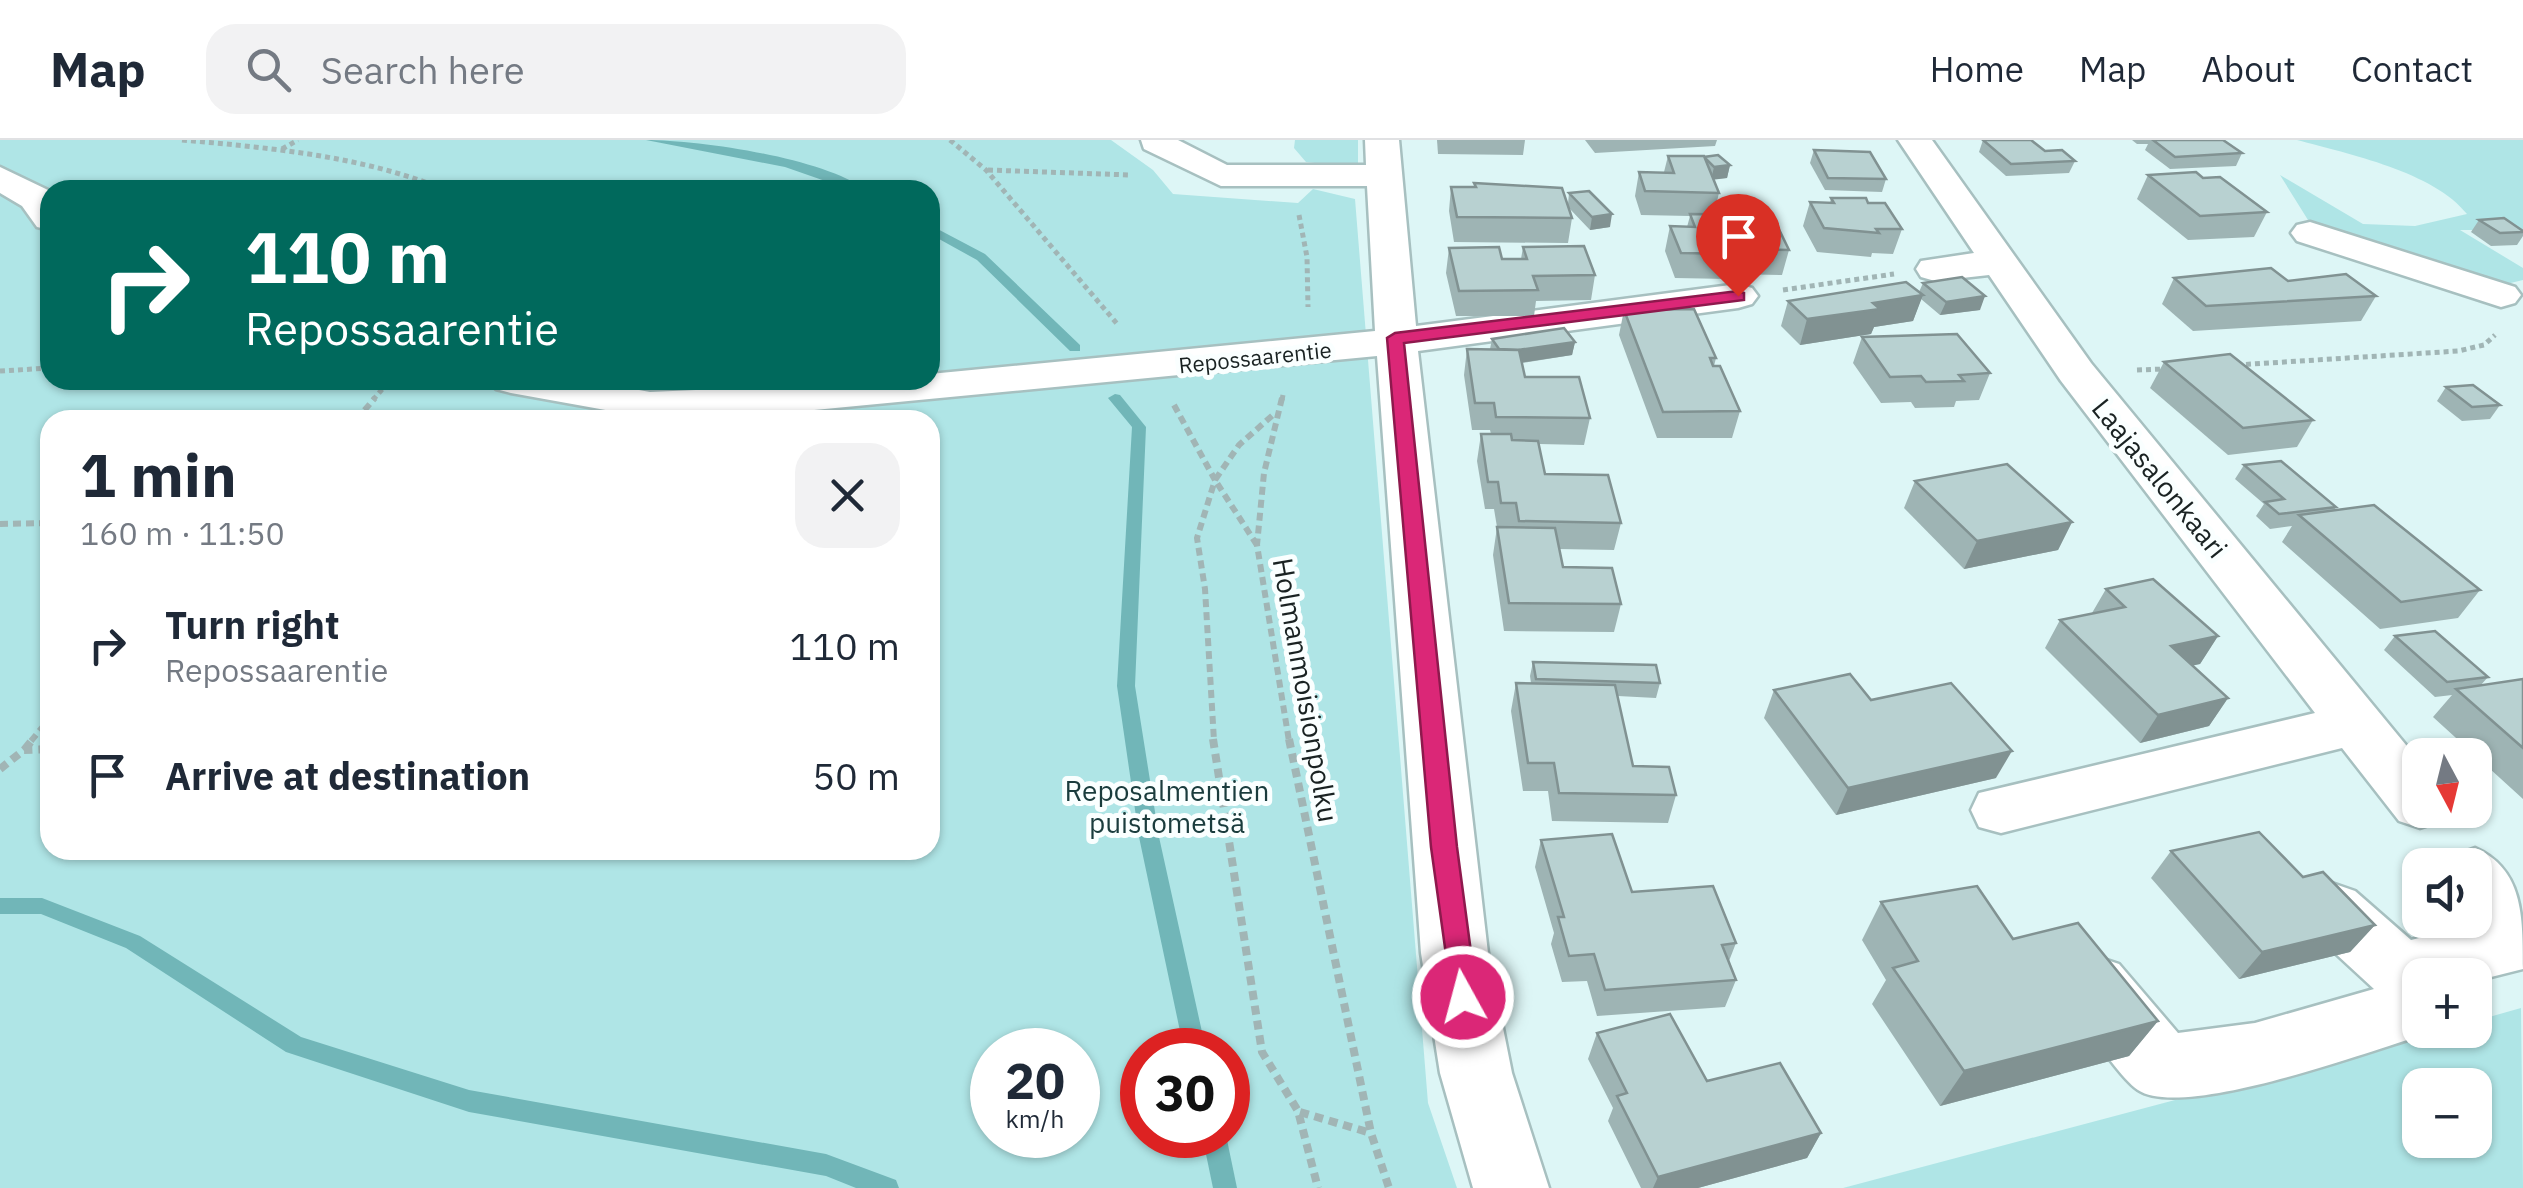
<!DOCTYPE html>
<html lang="en">
<head>
<meta charset="utf-8">
<style>
  :root { --surface:#fff; --page:#f2f2f3; --text:#1f2937; --muted:#747a83; --line:#e0e1e3 }
  body { margin:0; font-family:"IBM Plex Sans",sans-serif; background:var(--page); color:var(--text); height:100vh; display:flex; flex-direction:column; font-size:38px; white-space:nowrap }
  * { box-sizing:border-box; margin:0 }
  p { font-size:32px; color:var(--muted) }
  .icon { flex:none; width:55px; height:55px; fill:none; stroke:currentColor; stroke-width:2; stroke-linecap:round; stroke-linejoin:round }
  .map { position:relative; flex:1; overflow:hidden }
  .panel { position:absolute; left:40px; top:270px; width:900px; height:450px; display:flex; flex-direction:column; background:var(--surface); border-radius:30px; box-shadow:0 2px 8px #0004 }
  .panel>* { flex:none }
  .banner { position:absolute; left:40px; top:40px; width:900px; height:210px; border-radius:30px; box-shadow:0 2px 8px #0004; background:#00695c; color:#fff; overflow:hidden }
  .needle { width:65px; rotate:173deg }
  .controls { position:absolute; left:2402px; top:598px; display:grid; gap:20px }
  .controls a { display:grid; place-items:center; width:90px; height:90px; border-radius:20px; background:var(--surface); box-shadow:0 2px 8px #0004; font-size:50px }
  .speed { position:absolute; left:970px; top:888px; display:flex; gap:20px; font-size:50px; font-weight:700; text-align:center }
  .speed>* { display:grid; place-content:center; width:130px; height:130px; border-radius:50%; background:var(--surface); box-shadow:0 2px 8px #0004; line-height:1 }
  .speed small { font-size:25px; font-weight:400 }
  .speed .limit { border:15px solid #d22; background:#fff; color:#111 }
  .pin { position:absolute; display:grid; place-items:center; width:85px; height:85px; color:#fff; margin:-102px -42px; border-radius:50% 50% 50% 0; rotate:-45deg; box-shadow:0 0 10px #0007 }
  .pin .icon { rotate:45deg }
  .me { position:absolute; width:110px; margin:-55px; rotate:353deg; stroke-linejoin:round; filter:drop-shadow(0 0 8px #0008) }
  .turn { display:flex; align-items:center; gap:35px; height:210px; padding:0 40px; font-size:45px }
  .turn .icon { width:130px; height:130px; stroke-width:2.5 }
  .turn b { display:block; font-size:70px; line-height:85px }
  .round { display:grid; place-items:center; flex:none; width:105px; height:105px; border-radius:30px; background:var(--page) }
  .headline { display:flex; align-items:center; justify-content:space-between; height:170px; padding:0 40px }
  h1 { font-size:60px; font-weight:800; line-height:75px }
  ul { padding:0; list-style:none }
  li { display:flex; align-items:center; gap:30px; height:130px; padding:0 40px }
  li div { flex:1 }
  li b { display:block; font-size:38px }
  li em { font-style:normal }
  header { display:flex; align-items:center; gap:60px; box-sizing:border-box; height:140px; padding:0 50px; background:var(--surface); border-bottom:2px solid var(--line) }
  header strong { font-size:48px }
  nav { display:flex; gap:55px; margin-inline-start:auto; font-size:35px }
  .search { width:700px; height:90px; background:var(--page); display:flex; align-items:center; gap:25px; box-sizing:border-box; padding:0 35px; border-radius:30px; color:var(--muted); font-size:38px }
  .map>svg:first-child { display:block }
  .green { fill:#afe5e6; fill-rule:evenodd }
  .lines { fill:none; stroke-linecap:round; stroke-linejoin:round }
  .stream { fill:#71b6b8; fill-rule:evenodd }
  .minor-casing { stroke:#a7c0c0; stroke-width:5 }
  .path-far2 { stroke:#a1b5b5; stroke-width:5; stroke-dasharray:5 4; stroke-linecap:butt }
  .path-far1 { stroke:#a1b5b5; stroke-width:6; stroke-dasharray:8 5; stroke-linecap:butt }
  .path { stroke:#a1b5b5; stroke-width:8; stroke-dasharray:9 6; stroke-linecap:butt }
  .minor { fill:#fff; fill-rule:evenodd }
  .wall { fill:#9eb4b4 }
  .shaded-wall { fill:#819292 }
  .building { fill:#b8d1d1; stroke:#819292; stroke-width:2.5 }
  .route { fill:#db2777; stroke:#8e194d; stroke-width:2.5 }
  .labels { text-anchor:middle; dominant-baseline:central; stroke-width:10; stroke-linejoin:round; paint-order:stroke }
  .far-street-label { font-size:22px; fill:#192222; stroke:#faffff }
  .street-label { font-size:28px; fill:#192222; stroke:#faffff }
  .park-label { font-size:28px; fill:#1a3c3d; stroke:#faffff }
</style>
</head>
<body>
<header>
<strong>Map</strong>
<div class="search"><svg class="icon" aria-label="search" viewBox="0 0 24 24"><circle cx="10" cy="10" r="6"/><path d="M15 15l6 6"/></svg>Search here</div>
<nav><a>Home</a><a>Map</a><a>About</a><a>Contact</a></nav>
</header>
<div class="map">
<svg width="2523" height="1048" viewBox="0 0 2523 1048">
  <rect width="100%" height="100%" fill="#ddf6f6"/>
  <g class="green">
    <path d="M0,0h1111l42,30 20,24 125,9 15,-14 42,10 73,904 29,85h-1457zM50,50h880v190h-880zM50,280h880v430h-880zM992,910h86v85h-86zM1142,910h86v85h-86z"/>
    <path d="M1295,0h63v28l-52,-6 -12,-14z"/>
    <path d="M2297,0h226v90h-63l63,38v12l-33,8 -177,-60 -33,-53 83,49 52,2 52,-12c-33,-42 -118,-60 -170,-74z"/>
    <path d="M2521,868l2,180h-680l596,-158h36v-9zM2420,945h55v55h-55z"/>
  </g>
  <g class="lines">
    <g class="stream">
      <path d="M646,0c54,0 177,18 220,50h-15l-66,-23z"/>
      <path d="M930,85l55,29 95,91v6h-10l-93,-91 -47,-26z"/>
      <path d="M1115,254l5,1 26,32 -11,259 24,151 47,213h-22l-45,-213 -22,-151 15,-259 -24,-29z"/>
      <path d="M0,758h42l98,38 161,101 168,53 357,64 70,26 3,8h-43l-30,-12 -357,-64 -183,-60 -160,-104 -85,-34h-41z"/>
      <path d="M1202,995h24l11,53h-24z"/>
    </g>
    <g class="minor-casing">
      <g id="minor">
        <path d="M1141,0h37l49,25h139l-1,-25h34l17,186 322,-42 14,4 6,8 -6,8 -14,4 -320,43 70,602 24,120 37,115h-76l-33,-115 -19,-120 -44,-597 -594,57 -133,5 -139,-25 -15,-4 -7,-9h95l66,12 280,-12v-6l445,-43 -8,-145h-146l-77,-37z"/>
        <path d="M1898,0h34l159,223 329,399v48h28l-7,11 -21,7 -21,-7 -57,-73 -341,85 -22,-6 -8,-17 8,-17 336,-80 -254,-332 -72,-106 -54,6 -14,-4 -5,-8 5,-8 53,-8z"/>
        <path d="M0,27l48,23 2,40 -13,-3 -15,-21 -22,-13z"/>
        <path d="M2310,82l205,65 6,8 -6,8 -14,4 -204,-66 -6,-8 6,-8z"/>
        <path d="M2475,708c48,21 48,67 48,121l-48,12v-6h-55v55h17l-17,6c-53,16 -238,84 -282,54 -20,-13 -66,-83 -77,-105l10,-21 24,-8 24,8 59,69 77,-10 119,-34 -65,-60 -10,-19 10,-19 23,-8 23,8 56,49 66,-16 -2,-59h-27l5,-9z"/>
      </g>
    </g>
    <g class="path-far2">
      <path d="M182,0c90,8 180,16 264,50"/>
      <path d="M950,0l36,30 133,156"/>
      <path d="M282,9l16,-9"/>
      <path d="M988,30l142,5"/>
      <path d="M1299,75l8,42 1,50"/>
      <path d="M1783,150l111,-16"/>
      <path d="M2237,225l221,-14 26,-6 11,-10"/>
      <path d="M2137,230l28,-1"/>
      <path d="M0,231l50,-3"/>
      <path d="M373,260l17,-20"/>
      <path d="M1282,260l1,-5"/>
    </g>
    <g class="path-far1">
      <path d="M1282,258l-18,75 -7,72 32,196"/>
      <path d="M1174,265l41,75 -18,58 8,51 9,152"/>
      <path d="M356,280l19,-22"/>
      <path d="M0,384l50,-1"/>
      <path d="M1257,405l-42,-65 24,-35 35,-31"/>
      <path d="M31,601l19,-23"/>
    </g>
    <g class="path">
      <path d="M1213,599l49,313 36,59 20,77"/>
      <path d="M1289,599l82,394 18,55"/>
      <path d="M25,609l8,-10"/>
      <path d="M0,629l24,-19 26,-1"/>
      <path d="M1300,972l71,21"/>
    </g>
    <use href="#minor" class="minor"/>
  </g>
  <g class="wall">
    <path d="M1437,0h88l-2,15 -85,-1z"/>
    <path d="M1585,0h132l-2,6 -120,7z"/>
    <path d="M1983,0l62,11 30,10 -6,12 -63,3 -27,-24z"/>
    <path d="M2132,0h91l19,13 -6,13 -66,3 -25,-19 3,-6h-11z"/>
    <path d="M1814,10l72,29 -4,13 -57,-2 -15,-27z"/>
    <path d="M1668,16l62,9 -3,13 -13,1 5,14 -5,21 75,36 -7,25 -52,-1 -1,5 -54,-1 -10,-27 5,-25 17,1 3,-11 -49,-1 -6,-19 4,-24h25z"/>
    <path d="M2148,35l55,3 64,34 -13,25 -66,3 -51,-41z"/>
    <path d="M1474,43l94,21 1,-11 41,34 -20,3 -21,-22 3,10 -4,25 -114,-1 -5,-31 2,-24h23z"/>
    <path d="M1831,58l37,5 34,26 -9,25 -21,-1 -1,4 -54,-5 -14,-26 7,-24 20,1z"/>
    <path d="M2479,80l44,11v5l-6,9 -26,1 -20,-14z"/>
    <path d="M1523,107l72,28 -4,25 -55,1 -2,15h-78l-10,-43 3,-25 53,11h19z"/>
    <path d="M2174,138l114,3 88,15 -15,25 -168,10 -31,-27z"/>
    <path d="M1923,143l57,27 -40,5 -19,-16 -8,22 -39,6 -3,7 -71,11 -19,-19 7,-25 131,-9z"/>
    <path d="M1624,170l92,48 -2,8 26,45 -8,27h-75l-38,-103z"/>
    <path d="M1862,197l128,36 -11,27 -23,1 -2,6 -39,1 -4,-6 -30,1 -28,-40z"/>
    <path d="M1492,199l83,3 -3,13 -50,8 3,14 65,41 -6,27 -45,-1 6,30 76,49 -7,27 -55,-1 4,18 58,37 -7,28 -110,-1 -11,-76 4,-28 -3,-18h-9l-8,-48 4,-27h10l-1,-4h-18l-8,-55 3,-26h23z"/>
    <path d="M2164,222l149,58 -16,27 -69,8 -78,-67z"/>
    <path d="M2446,247l54,18 -10,14 -28,2 -25,-20z"/>
    <path d="M2244,325l92,42 -2,3 146,80 -22,28 -78,11 -98,-87 10,-16 -22,3 -14,-13 8,-12 -29,-25z"/>
    <path d="M1915,341l157,41 -14,28 -94,19 -60,-61z"/>
    <path d="M2106,449l112,47 -18,28 -8,1 36,33 -19,28 -69,17 -95,-95 15,-28 32,-7z"/>
    <path d="M2395,496l93,41 -8,9 43,-7v120l-90,-82 19,-22 -17,2 -51,-47z"/>
    <path d="M1533,522l127,21 -4,15 -38,-2 15,70 43,29 -8,28 -116,-2 -4,-30h-25l-12,-80 5,-28h15l-1,-7z"/>
    <path d="M1774,550l222,88 -160,37 -72,-97z"/>
    <path d="M1541,700l91,52 104,51 -7,18 7,19 -11,27 -128,9 -10,-35 -25,1 -11,-38 3,-11 -19,-66z"/>
    <path d="M2171,711l132,26 72,48 -25,27 -111,27 -88,-101z"/>
    <path d="M1881,762l132,37 145,82 -29,35 -189,50 -68,-102 14,-24 -24,-40z"/>
    <path d="M1597,893l110,48 114,52 -14,25 -109,30h-57l-33,-67 5,-13 -25,-49z"/>
  </g>
  <g class="shaded-wall">
    <path d="M1730,25l-3,13 -16,2 3,-13z"/>
    <path d="M1612,74l-2,13 -20,3 2,-13z"/>
    <path d="M1923,155l-10,26 -39,6 -3,7 -71,11 7,-26 66,-16z"/>
    <path d="M1985,156l-5,14 -40,5 6,-13z"/>
    <path d="M1575,202l-3,13 -73,11 2,-14z"/>
    <path d="M2072,382l-14,28 -94,19 13,-28z"/>
    <path d="M2218,496l-18,28 -46,10 17,-28z"/>
    <path d="M2228,558l-19,28 -69,17 18,-28z"/>
    <path d="M2012,611l-16,27 -160,37 12,-27z"/>
    <path d="M2375,785l-25,27 -111,27 23,-27z"/>
    <path d="M2158,881l-29,35 -189,50 24,-35z"/>
    <path d="M1821,993l-14,25 -109,30h-45l5,-11z"/>
  </g>
  <g class="building">
    <path d="M1983,0h48l14,11 17,-1 13,11 -64,3z"/>
    <path d="M2153,0h70l19,13 -67,4z"/>
    <path d="M1814,10l56,2 16,27 -58,-1z"/>
    <path d="M1718,15l12,10 -16,2 -10,-10z"/>
    <path d="M1668,16h36l15,37 -74,-2 -6,-19 35,1z"/>
    <path d="M2196,32l7,6 17,-1 47,35 -67,4 -52,-41z"/>
    <path d="M1474,43l88,5 10,30 -115,-1 -6,-30h25z"/>
    <path d="M1589,51l23,23 -20,3 -23,-24z"/>
    <path d="M1831,58h35l2,5h17l17,26h-26l3,4 -55,-5 -14,-26 24,1z"/>
    <path d="M1690,74l82,1 17,35 -56,-1 2,5 -54,-1 -11,-27 25,1z"/>
    <path d="M2504,78l19,13v1l-23,1 -21,-13z"/>
    <path d="M1584,106l11,29 -62,1 5,14 -79,1 -10,-43 50,-1 3,12h25l-4,-12z"/>
    <path d="M2271,128l17,13 58,-7 30,22 -170,10 -32,-28z"/>
    <path d="M1962,137l23,19 -39,6 -23,-19z"/>
    <path d="M1906,142l17,13 -50,8 7,6 -73,10 -19,-18z"/>
    <path d="M1694,169l22,49h-6l3,8h7l20,45 -77,1 -39,-102z"/>
    <path d="M1564,188l11,14 -57,8 -19,-1 -7,-10z"/>
    <path d="M1957,194l33,39 -31,2 5,6 -38,1 -5,-6 -31,1 -28,-40z"/>
    <path d="M1467,209l52,1 6,27h54l11,41 -94,-1 -2,-14h-19z"/>
    <path d="M2230,214l83,66 -70,8 -79,-66z"/>
    <path d="M2473,245l27,20 -28,2 -26,-20z"/>
    <path d="M1481,294h30l1,6 26,1 7,33 63,1 13,48 -102,-2 -3,-18h-15l-3,-21h-10z"/>
    <path d="M2281,321l55,46 -57,7 -14,-12 19,-3 -40,-34z"/>
    <path d="M2007,324l65,58 -95,19 -62,-60z"/>
    <path d="M2374,365l106,85 -79,12 -102,-87z"/>
    <path d="M1497,387l58,1 8,39 49,1 9,36 -112,-1z"/>
    <path d="M2153,439l65,57 -47,10 57,52 -70,17 -98,-95 65,-13 -19,-18z"/>
    <path d="M2435,491l53,46 -41,5 -52,-46z"/>
    <path d="M1533,522l123,3 4,18 -124,-4z"/>
    <path d="M1850,534l21,26 80,-17 61,68 -164,37 -74,-98z"/>
    <path d="M2523,539v69l-67,-59z"/>
    <path d="M1516,543l99,2 18,81 36,1 7,28 -117,-2 -5,-30h-26z"/>
    <path d="M2259,692l44,45 20,-5 52,53 -113,27 -91,-101z"/>
    <path d="M1612,694l20,58 81,-6 23,57 -14,2 14,35 -131,10 -11,-36 -25,2 -11,-39h6l-23,-77z"/>
    <path d="M1977,746l36,53 65,-16 80,98 -194,50 -71,-103 25,-7 -37,-59z"/>
    <path d="M1670,874l37,67 73,-18 41,70 -163,44 -41,-81 10,-3 -30,-60z"/>
  </g>
  <path class="route" d="M1738,151l6,2v7l-340,43 53,504 20,150 -4,8 -10,4 -10,-4 -22,-158 -44,-509 8,-5z"/>
  <g class="labels">
    <g class="far-street-label">
      <text transform="translate(1255 217) rotate(-6)">Repossaarentie</text>
    </g>
    <g class="street-label">
      <text transform="translate(2160 338) rotate(51)">Laajasalonkaari</text>
      <text transform="translate(1306 550) rotate(80)">Holmanmoisionpolku</text>
    </g>
    <g class="park-label">
      <text x="1167" y="650">Reposalmentien<tspan x="1167" dy="32">puistometsä</tspan></text>
    </g>
  </g>
</svg>
<div class="controls">
<a><svg class="needle" viewBox="-14 -14 28 28"><path d="M0-13l5 13h-10z" fill="#e53935"/><path d="M0 13l5-13h-10z" fill="#747a83"/></svg></a>
<a><svg class="icon" aria-label="sound" viewBox="0 0 24 24"><path d="M4 9h4l5-4v14l-5-4H4zM17 9q2 3 0 6"/></svg></a>
<a>+</a>
<a>−</a>
</div>
<div class="speed"><div>20<small>km/h</small></div><div class="limit">30</div></div>
<div class="pin" style="left:1738px;top:156px;background:#d93025"><svg class="icon" aria-label="arrive" viewBox="0 0 24 24"><path d="M6 21V4h12l-3 4 3 4H6"/></svg></div>
<svg class="me" style="left:1463px;top:857px" viewBox="-20 -20 40 40"><circle r="17" fill="#db2777" stroke="#fff" stroke-width="3"/><path d="M0-11L8 9 0 5-8 9z" fill="#fff"/></svg>
<div class="banner">
<div class="turn"><svg class="icon" aria-label="right" viewBox="0 0 24 24"><path d="M7 20v-9h11M14 6l5 5-5 5"/></svg><div><b>110 m</b>Repossaarentie</div></div>
</div>
<section class="panel">
<div class="headline"><div><h1>1 min</h1><p>160 m · 11:50</p></div><a class="round"><svg class="icon" aria-label="close" viewBox="0 0 24 24"><path d="M6 6l12 12M18 6L6 18"/></svg></a></div>
<ul>
<li><svg class="icon" aria-label="right" viewBox="0 0 24 24"><path d="M7 20v-9h11M14 6l5 5-5 5"/></svg><div><b>Turn right</b><p>Repossaarentie</p></div><em>110 m</em></li>
<li><svg class="icon" aria-label="arrive" viewBox="0 0 24 24"><path d="M6 21V4h12l-3 4 3 4H6"/></svg><div><b>Arrive at destination</b></div><em>50 m</em></li>
</ul>
</section>
</div>
</body>
</html>
